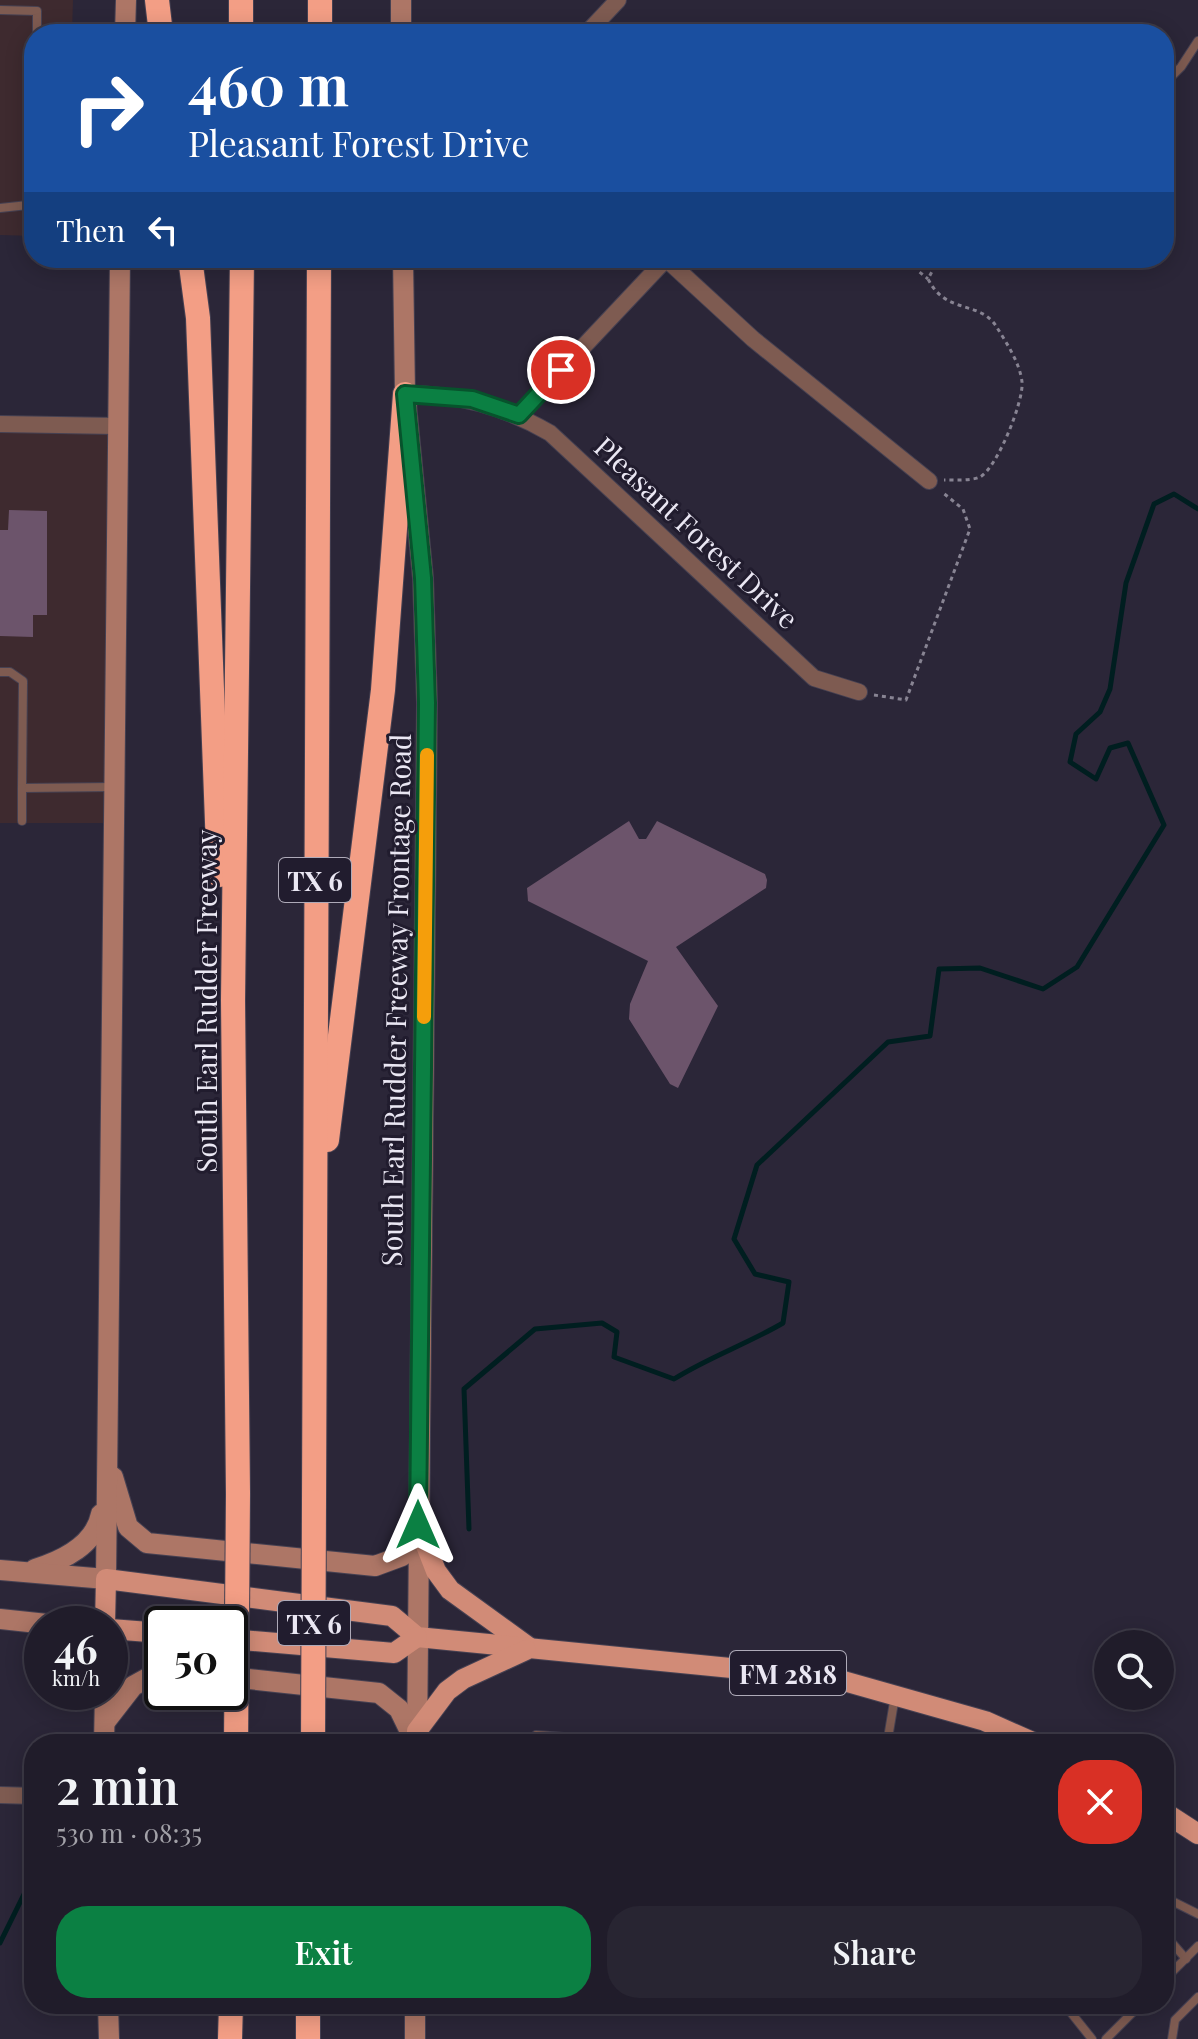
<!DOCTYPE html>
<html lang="en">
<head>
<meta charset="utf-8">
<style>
  :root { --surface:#201c2a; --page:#282532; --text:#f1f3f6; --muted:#a2a1a8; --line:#3d3a47; --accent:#0b8043 }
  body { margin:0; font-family:"Playfair Display",serif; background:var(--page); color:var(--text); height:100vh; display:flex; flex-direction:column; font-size:30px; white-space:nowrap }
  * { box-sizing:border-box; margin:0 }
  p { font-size:26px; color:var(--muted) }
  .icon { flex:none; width:44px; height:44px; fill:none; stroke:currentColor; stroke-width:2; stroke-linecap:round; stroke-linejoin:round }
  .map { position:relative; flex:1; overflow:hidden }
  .drawer { position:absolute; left:24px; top:1734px; width:1150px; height:280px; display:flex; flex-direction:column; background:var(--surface); border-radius:32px; box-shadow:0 4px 20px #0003,0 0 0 2px var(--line) }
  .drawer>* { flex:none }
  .hud { position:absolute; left:24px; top:24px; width:1150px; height:244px; border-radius:32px; box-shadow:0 4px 20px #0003,0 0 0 2px var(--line); background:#1a4fa0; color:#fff; overflow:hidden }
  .controls { position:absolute; left:1094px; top:1630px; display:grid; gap:16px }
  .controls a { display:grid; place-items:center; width:80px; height:80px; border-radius:50%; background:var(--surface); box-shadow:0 4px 20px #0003,0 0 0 2px var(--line); font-size:40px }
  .speed { position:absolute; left:24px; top:1606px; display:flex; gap:16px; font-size:40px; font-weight:700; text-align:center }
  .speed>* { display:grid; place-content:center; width:104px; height:104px; border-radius:50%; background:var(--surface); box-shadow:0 4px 20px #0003,0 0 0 2px var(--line); line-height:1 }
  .speed small { font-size:20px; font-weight:400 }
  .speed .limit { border:4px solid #111; border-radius:12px; background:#fff; color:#111 }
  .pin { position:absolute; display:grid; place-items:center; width:68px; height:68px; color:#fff; margin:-34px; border:4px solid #fff; border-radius:50%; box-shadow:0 2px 8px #0007 }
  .me { position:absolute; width:88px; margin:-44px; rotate:0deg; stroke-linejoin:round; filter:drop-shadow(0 0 6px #0008) }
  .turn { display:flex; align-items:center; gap:28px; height:168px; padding:0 32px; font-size:36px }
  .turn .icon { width:104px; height:104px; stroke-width:2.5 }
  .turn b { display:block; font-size:56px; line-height:68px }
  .then { display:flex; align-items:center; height:76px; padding:0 32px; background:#0003; gap:16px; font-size:30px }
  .round { display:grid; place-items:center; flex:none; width:84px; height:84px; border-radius:32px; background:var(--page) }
  .overview { display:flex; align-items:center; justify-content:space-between; height:136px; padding:0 32px }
  h1 { font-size:48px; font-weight:600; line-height:60px }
  .cta { display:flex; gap:16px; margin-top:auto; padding:16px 32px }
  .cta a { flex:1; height:92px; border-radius:32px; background:var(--accent); color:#fff; font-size:32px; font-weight:600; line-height:92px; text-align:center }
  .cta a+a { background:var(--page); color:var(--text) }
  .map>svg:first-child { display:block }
  .commercial { fill:#3e2a2f }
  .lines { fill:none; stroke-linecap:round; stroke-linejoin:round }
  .stream { stroke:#001e20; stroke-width:5 }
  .building { fill:#6c546b }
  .lane-casing { stroke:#464152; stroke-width:10 }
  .street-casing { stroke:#464152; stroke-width:18 }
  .secondary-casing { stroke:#464152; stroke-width:22 }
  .primary-casing { stroke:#464152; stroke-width:22 }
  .highway-casing { stroke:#464152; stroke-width:26 }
  .path { stroke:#888493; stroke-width:3; stroke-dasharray:4 4; stroke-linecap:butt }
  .lane { stroke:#7e5b51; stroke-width:8 }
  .street { stroke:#7e5b51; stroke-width:16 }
  .secondary { stroke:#ad7666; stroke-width:20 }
  .primary { stroke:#d18b77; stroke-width:20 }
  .highway { stroke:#f39e85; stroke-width:24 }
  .highway-bridge-casing { stroke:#464152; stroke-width:26; stroke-linecap:butt }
  .highway-bridge { stroke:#f39e85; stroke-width:24 }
  .route-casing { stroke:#07532c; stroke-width:20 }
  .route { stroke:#0b8043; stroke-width:14 }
  .slow { stroke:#f59e0b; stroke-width:14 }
  .labels { text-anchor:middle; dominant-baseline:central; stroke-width:6; stroke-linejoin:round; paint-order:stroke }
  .shield { fill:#211c2e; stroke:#aeaab8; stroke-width:2 }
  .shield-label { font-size:26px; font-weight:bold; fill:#eae7f3 }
  .street-label { font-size:28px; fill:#eae7f3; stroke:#211c2e }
</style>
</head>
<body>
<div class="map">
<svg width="1198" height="2039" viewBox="0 0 1198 2039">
  <rect width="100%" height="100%" fill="#2b2638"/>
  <g class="commercial">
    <path d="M0,0h73l-1,34h-38v202l-34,-1z"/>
    <path d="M0,430l111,2 -7,391h-104z"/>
  </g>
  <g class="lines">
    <g class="stream">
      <path d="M469,1529l-5,-140 71,-60 67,-6 15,9 -3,25 60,22c35,-22 73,-35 109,-56l6,-41 -34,-8 -21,-35 23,-74 131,-123 42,-6 9,-67 41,-1 63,21 34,-22 87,-142 -36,-82 -18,5 -14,31 -26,-17 6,-28 24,-22 10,-23 16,-106 28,-79 20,-10 24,15"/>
      <path d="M0,1943l34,-69"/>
    </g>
  </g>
  <g class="building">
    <path d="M9,510l38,1v104h-14v22l-33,-1v-106h8z"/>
    <path d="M629,821l10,18h7l11,-18 108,53 2,6 -1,8 -90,59 42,59 -40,82 -8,-4 -41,-65 1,-15 18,-43 -120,-60 -1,-13z"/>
  </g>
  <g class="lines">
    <g class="lane-casing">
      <g id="lane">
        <path d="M0,10l37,1v23"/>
        <path d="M1164,84l17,-17 17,-26"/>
        <path d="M0,208l28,-3 6,-6"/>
        <path d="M0,672h10l13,9 -1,107 91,-1"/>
        <path d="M22,821v-33"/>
        <path d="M527,1744l9,-9 125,9"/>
        <path d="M887,1744l8,-48"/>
        <path d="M1164,1897l34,17"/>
        <path d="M1173,1944l13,15"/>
        <path d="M1164,1980l34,-34"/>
        <path d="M1064,2004l28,35"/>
        <path d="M1106,2039l35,-35"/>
        <path d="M1172,2039l3,-19 23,-23"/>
      </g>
    </g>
    <g class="street-casing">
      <g id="street">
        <path d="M586,34l32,-34"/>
        <path d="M405,394c55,0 98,12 145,39l264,245 45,14"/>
        <path d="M519,415l147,-156 87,80 176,142"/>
        <path d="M0,424l116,2"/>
        <path d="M0,1795l34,1"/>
      </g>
    </g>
    <g class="secondary-casing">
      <g id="secondary">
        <path d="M401,0v34"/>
        <path d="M125,34l1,-34"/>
        <path d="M403,258l2,136 18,184 4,125 -10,1041"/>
        <path d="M113,1477l15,50 19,16 228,23 27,-10 16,-22"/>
        <path d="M35,1569c29,-9 60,-24 66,-55"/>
        <path d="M0,1570l106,9 14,-1321"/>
        <path d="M0,1619l47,5"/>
        <path d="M230,1677l149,16 20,16 15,31"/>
        <path d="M105,1722l28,-36 29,-16"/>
        <path d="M104,1744l1,-52"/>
        <path d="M108,2004l1,35"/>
        <path d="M415,2039v-35"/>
      </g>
    </g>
    <g class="primary-casing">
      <g id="primary">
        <path d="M418,1525l18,46 14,19 80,58"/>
        <path d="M105,1624l1,-45 286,37 25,21 416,41 152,43 52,23"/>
        <path d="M110,1629l52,4"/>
        <path d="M230,1639l164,14 23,-16"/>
        <path d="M417,1731l30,-40 16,-12 63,-29"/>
        <path d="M1164,1812l34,22"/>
      </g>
    </g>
    <g class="highway-casing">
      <g id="highway">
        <path d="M157,0l4,34"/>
        <path d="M241,0v34"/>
        <path d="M320,34v-34"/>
        <path d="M190,258l8,60 21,557"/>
        <path d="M327,1140l56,-450 22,-296"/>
        <path d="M238,1494l-5,-494 9,-742"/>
        <path d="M314,1502l5,-1244"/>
        <path d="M230,2039l1,-35"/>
        <path d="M308,2039v-35"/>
      </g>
    </g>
    <g class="path">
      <path d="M921,258l-4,12 11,9"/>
      <path d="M933,258l3,6 -8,15c18,36 51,21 68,47 10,16 24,37 26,56 2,19 -25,86 -42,95 -9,4 -25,3 -36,3"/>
      <path d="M874,695l32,5 64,-171 -7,-20 -21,-17"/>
    </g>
    <use href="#lane" class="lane"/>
    <use href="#street" class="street"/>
    <use href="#secondary" class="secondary"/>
    <use href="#primary" class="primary"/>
    <use href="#highway" class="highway"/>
    <g class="highway-bridge-casing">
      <g id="highway-bridge">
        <path d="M236,1744l2,-250"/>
        <path d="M313,1744l1,-242"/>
      </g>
    </g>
    <use href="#highway-bridge" class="highway-bridge"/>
  </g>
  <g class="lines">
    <g class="route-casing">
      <path id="route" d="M418,1525l9,-822 -4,-125 -18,-184 67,5 47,16 42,-45"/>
    </g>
    <use href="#route" class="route"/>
    <path class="slow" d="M424,1017l3,-262"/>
  </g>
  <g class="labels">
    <g class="shield">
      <rect x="279" y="858" width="72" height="44" rx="6"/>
      <rect x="278" y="1601" width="72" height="44" rx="6"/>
      <rect x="730" y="1651" width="116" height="44" rx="6"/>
    </g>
    <g class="shield-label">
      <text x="315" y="880">TX 6</text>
      <text x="314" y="1623">TX 6</text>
      <text x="788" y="1673">FM 2818</text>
    </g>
    <g class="street-label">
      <text transform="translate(697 532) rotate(43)">Pleasant Forest Drive</text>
      <text transform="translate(395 1000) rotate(-89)">South Earl Rudder Freeway Frontage Road</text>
      <text transform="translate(205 1001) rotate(-90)">South Earl Rudder Freeway</text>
    </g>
  </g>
</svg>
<div class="controls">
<a><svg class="icon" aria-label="search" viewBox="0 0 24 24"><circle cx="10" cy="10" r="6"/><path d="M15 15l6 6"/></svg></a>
</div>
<div class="speed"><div>46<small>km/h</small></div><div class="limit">50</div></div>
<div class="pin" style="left:561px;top:370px;background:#d93025"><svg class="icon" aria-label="arrive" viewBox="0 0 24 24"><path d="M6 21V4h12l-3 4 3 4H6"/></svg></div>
<svg class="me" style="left:418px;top:1525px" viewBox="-20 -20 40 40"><path d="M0-17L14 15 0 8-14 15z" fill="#0b8043" stroke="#fff" stroke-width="4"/></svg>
<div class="hud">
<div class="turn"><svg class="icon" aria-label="right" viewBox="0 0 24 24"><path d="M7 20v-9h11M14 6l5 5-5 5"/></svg><div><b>460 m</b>Pleasant Forest Drive</div></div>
<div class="then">Then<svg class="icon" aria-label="left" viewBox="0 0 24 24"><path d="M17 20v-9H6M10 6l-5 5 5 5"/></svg></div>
</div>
<section class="drawer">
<div class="overview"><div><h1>2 min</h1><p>530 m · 08:35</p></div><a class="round" style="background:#d93025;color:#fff"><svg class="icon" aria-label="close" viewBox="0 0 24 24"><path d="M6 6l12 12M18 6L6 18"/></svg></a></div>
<div class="cta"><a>Exit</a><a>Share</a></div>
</section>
</div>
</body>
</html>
